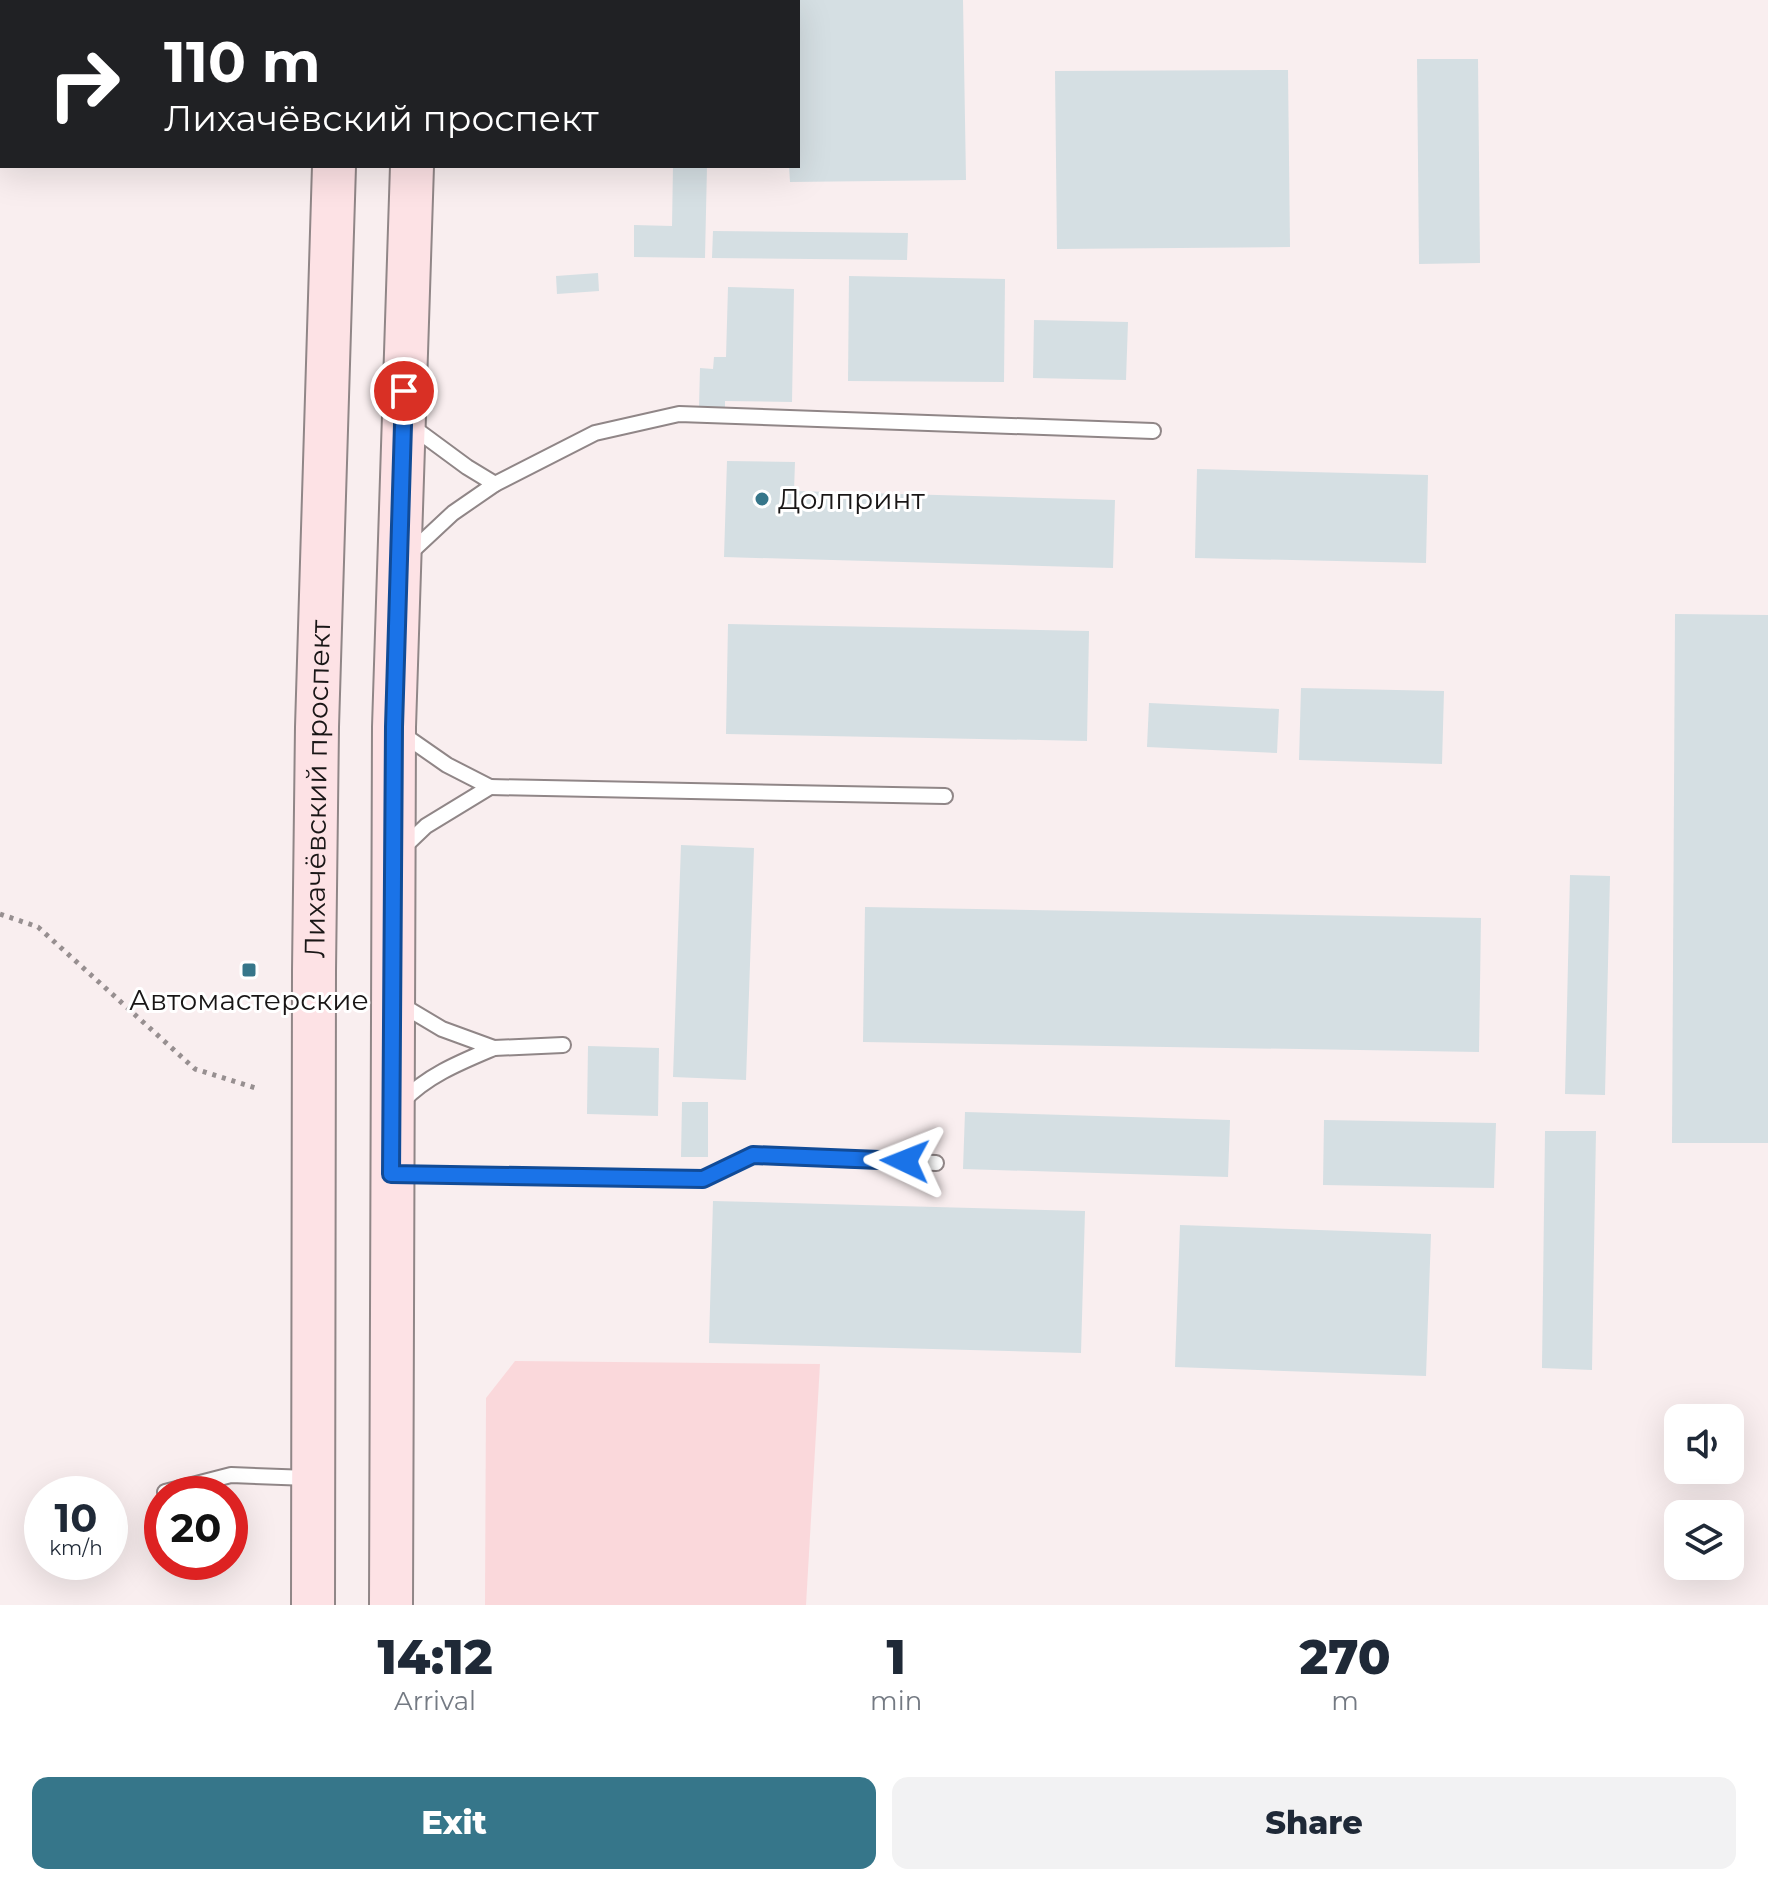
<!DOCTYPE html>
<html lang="en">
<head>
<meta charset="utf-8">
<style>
  :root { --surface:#fff; --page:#f2f2f3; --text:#1f2937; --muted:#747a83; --accent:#36768a }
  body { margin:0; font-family:Montserrat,sans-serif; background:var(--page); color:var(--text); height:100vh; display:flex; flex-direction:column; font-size:30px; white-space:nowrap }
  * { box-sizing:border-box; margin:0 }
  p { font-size:26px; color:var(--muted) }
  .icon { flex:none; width:44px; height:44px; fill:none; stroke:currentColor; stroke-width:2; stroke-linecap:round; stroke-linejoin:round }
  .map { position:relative; height:1605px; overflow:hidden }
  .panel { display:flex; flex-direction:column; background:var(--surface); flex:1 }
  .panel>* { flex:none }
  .guide { position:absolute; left:0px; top:0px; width:800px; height:168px; box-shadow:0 8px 32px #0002; background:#202124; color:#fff; overflow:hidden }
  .buttons { position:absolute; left:1664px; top:1404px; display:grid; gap:16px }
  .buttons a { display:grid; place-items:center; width:80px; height:80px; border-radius:16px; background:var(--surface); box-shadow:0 8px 32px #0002; font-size:40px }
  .speed { position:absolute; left:24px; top:1476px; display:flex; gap:16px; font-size:40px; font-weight:700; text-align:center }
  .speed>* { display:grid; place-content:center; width:104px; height:104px; border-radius:50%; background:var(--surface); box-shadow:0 8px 32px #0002; line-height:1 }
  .speed small { font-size:20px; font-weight:400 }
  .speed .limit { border:12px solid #d22; background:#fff; color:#111 }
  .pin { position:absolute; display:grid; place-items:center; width:68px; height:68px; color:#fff; margin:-34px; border:4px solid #fff; border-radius:50%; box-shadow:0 2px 8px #0007 }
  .me { position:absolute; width:88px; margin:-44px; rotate:272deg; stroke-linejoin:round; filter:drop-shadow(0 0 6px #0008) }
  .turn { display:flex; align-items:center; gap:28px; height:168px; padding:0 32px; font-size:36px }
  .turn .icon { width:104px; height:104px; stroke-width:2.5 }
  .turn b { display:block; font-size:56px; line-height:68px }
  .eta { display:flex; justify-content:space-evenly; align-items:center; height:136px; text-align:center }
  .eta b { font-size:48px; font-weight:800; line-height:56px }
  .primary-button { display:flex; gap:16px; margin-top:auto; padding:16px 32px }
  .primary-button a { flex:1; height:92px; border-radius:16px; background:var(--accent); color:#fff; font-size:32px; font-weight:800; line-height:92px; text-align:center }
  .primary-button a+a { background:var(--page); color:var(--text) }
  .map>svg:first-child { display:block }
  .green { fill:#fad8db }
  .building { fill:#d5dfe3 }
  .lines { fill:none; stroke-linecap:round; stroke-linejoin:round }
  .lane-casing { stroke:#908687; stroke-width:18 }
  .secondary-casing { stroke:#908687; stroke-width:46 }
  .path { stroke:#978f90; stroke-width:5; stroke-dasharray:4 6; stroke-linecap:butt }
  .lane { stroke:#fff; stroke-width:14 }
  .secondary { stroke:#fde2e5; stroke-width:42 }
  .route-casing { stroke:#114b97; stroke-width:20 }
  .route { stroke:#1a73e8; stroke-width:14 }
  .poi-dot { fill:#36768a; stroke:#fff; stroke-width:3 }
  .labels { text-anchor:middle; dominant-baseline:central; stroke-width:6; stroke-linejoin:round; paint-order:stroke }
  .poi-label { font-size:28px; fill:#191616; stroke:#fff; text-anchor:start }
  .street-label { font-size:28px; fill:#191616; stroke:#fff }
</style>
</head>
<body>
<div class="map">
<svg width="1768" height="1605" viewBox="0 0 1768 1605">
  <rect width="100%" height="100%" fill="#f9eeef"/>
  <path class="green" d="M515,1361l305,3 -14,241h-321l1,-207z"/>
  <g class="building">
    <path d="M798,0h165l3,180 -176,2 -1,-16h9z"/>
    <path d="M1417,59h61l2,204 -61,1z"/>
    <path d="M1288,70l2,177 -233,2 -2,-178z"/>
    <path d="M673,166h34l-2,92 -71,-1v-32l38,1z"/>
    <path d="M713,231l195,2 -1,27 -195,-2z"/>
    <path d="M598,273l1,18 -42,3 -1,-18z"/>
    <path d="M849,276l156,3 -1,103 -156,-1z"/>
    <path d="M728,287l66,2 -2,113 -67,-1v6h-26l1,-39 13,1 1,-12h12z"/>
    <path d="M1034,320l94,2 -2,58 -93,-2z"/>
    <path d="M727,461l68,1 -1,29 321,9 -2,68 -389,-11z"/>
    <path d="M1197,469l231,6 -2,88 -231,-5z"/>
    <path d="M1675,614l93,1v528h-96z"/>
    <path d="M728,624l361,7 -2,110 -361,-7z"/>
    <path d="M1301,688l143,3 -2,73 -143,-4z"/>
    <path d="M1149,703l130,6 -2,44 -130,-6z"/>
    <path d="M681,845l73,3 -8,232 -73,-3z"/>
    <path d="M1570,875l40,1 -5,219 -40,-1z"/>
    <path d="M865,907l616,11 -2,134 -616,-10z"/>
    <path d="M588,1046l71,2 -1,68 -71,-2z"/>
    <path d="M682,1102h26v55h-27z"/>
    <path d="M965,1112l265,8 -2,57 -265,-8z"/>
    <path d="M1324,1120l172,3 -2,65 -171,-3z"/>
    <path d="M1545,1131h51l-4,239 -50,-2z"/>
    <path d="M713,1201l372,10 -4,142 -372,-10z"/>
    <path d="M1180,1225l251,9 -5,142 -251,-9z"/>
  </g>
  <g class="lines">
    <g class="lane-casing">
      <g id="lane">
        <path d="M495,484l100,-51 84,-19 474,17"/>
        <path d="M409,554l44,-41 42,-29 -28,-17 -57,-42"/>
        <path d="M401,733l46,32 43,22 -64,39 -23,22"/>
        <path d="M490,787l455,9"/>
        <path d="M400,1004l42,25 52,19c-33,14 -66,27 -91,53"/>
        <path d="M494,1048l69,-3"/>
        <path d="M396,1174l307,5 50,-24 183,8"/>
        <path d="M165,1492l66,-17 78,3"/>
      </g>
    </g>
    <g class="secondary-casing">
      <g id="secondary">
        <path d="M340,2v-2"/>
        <path d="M419,2v-2"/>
        <path id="s1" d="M313,1605l1,-634 3,-244 17,-561"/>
        <path d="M391,1605l3,-878 18,-561"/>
      </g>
    </g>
    <path class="path" d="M0,914l38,13 157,142 64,20"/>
    <use href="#lane" class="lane"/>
    <use href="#secondary" class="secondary"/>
  </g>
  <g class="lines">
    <g class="route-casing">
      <path id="route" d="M404,391l-10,336 -3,447 312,5 50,-24 152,6"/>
    </g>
    <use href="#route" class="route"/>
  </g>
  <g class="poi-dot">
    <circle cx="762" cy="499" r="8"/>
    <rect x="241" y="962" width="16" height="16" rx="4"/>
  </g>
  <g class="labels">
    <g class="poi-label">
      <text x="778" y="499">Долпринт</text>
      <text x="249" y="1000" text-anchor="middle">Автомастерские</text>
    </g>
    <g class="street-label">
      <text stroke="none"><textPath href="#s1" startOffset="816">Лихачёвский проспект</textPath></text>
    </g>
  </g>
</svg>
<div class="buttons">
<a><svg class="icon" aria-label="sound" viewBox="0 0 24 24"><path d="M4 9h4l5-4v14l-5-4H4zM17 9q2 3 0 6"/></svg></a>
<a><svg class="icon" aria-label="layers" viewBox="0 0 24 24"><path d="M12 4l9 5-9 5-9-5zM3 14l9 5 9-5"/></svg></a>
</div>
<div class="speed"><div>10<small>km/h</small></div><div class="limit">20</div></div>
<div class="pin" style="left:404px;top:391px;background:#d93025"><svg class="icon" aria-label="arrive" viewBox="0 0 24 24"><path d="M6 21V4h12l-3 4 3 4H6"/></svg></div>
<svg class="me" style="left:905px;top:1161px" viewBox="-20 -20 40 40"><path d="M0-17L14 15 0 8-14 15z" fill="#1a73e8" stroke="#fff" stroke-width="4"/></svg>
<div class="guide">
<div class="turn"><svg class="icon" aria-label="right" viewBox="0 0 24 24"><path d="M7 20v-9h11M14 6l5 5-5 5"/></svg><div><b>110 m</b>Лихачёвский проспект</div></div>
</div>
</div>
<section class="panel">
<div class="eta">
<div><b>14:12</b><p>Arrival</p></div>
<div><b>1</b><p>min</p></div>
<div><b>270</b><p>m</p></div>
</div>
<div class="primary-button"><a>Exit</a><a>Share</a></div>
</section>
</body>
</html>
